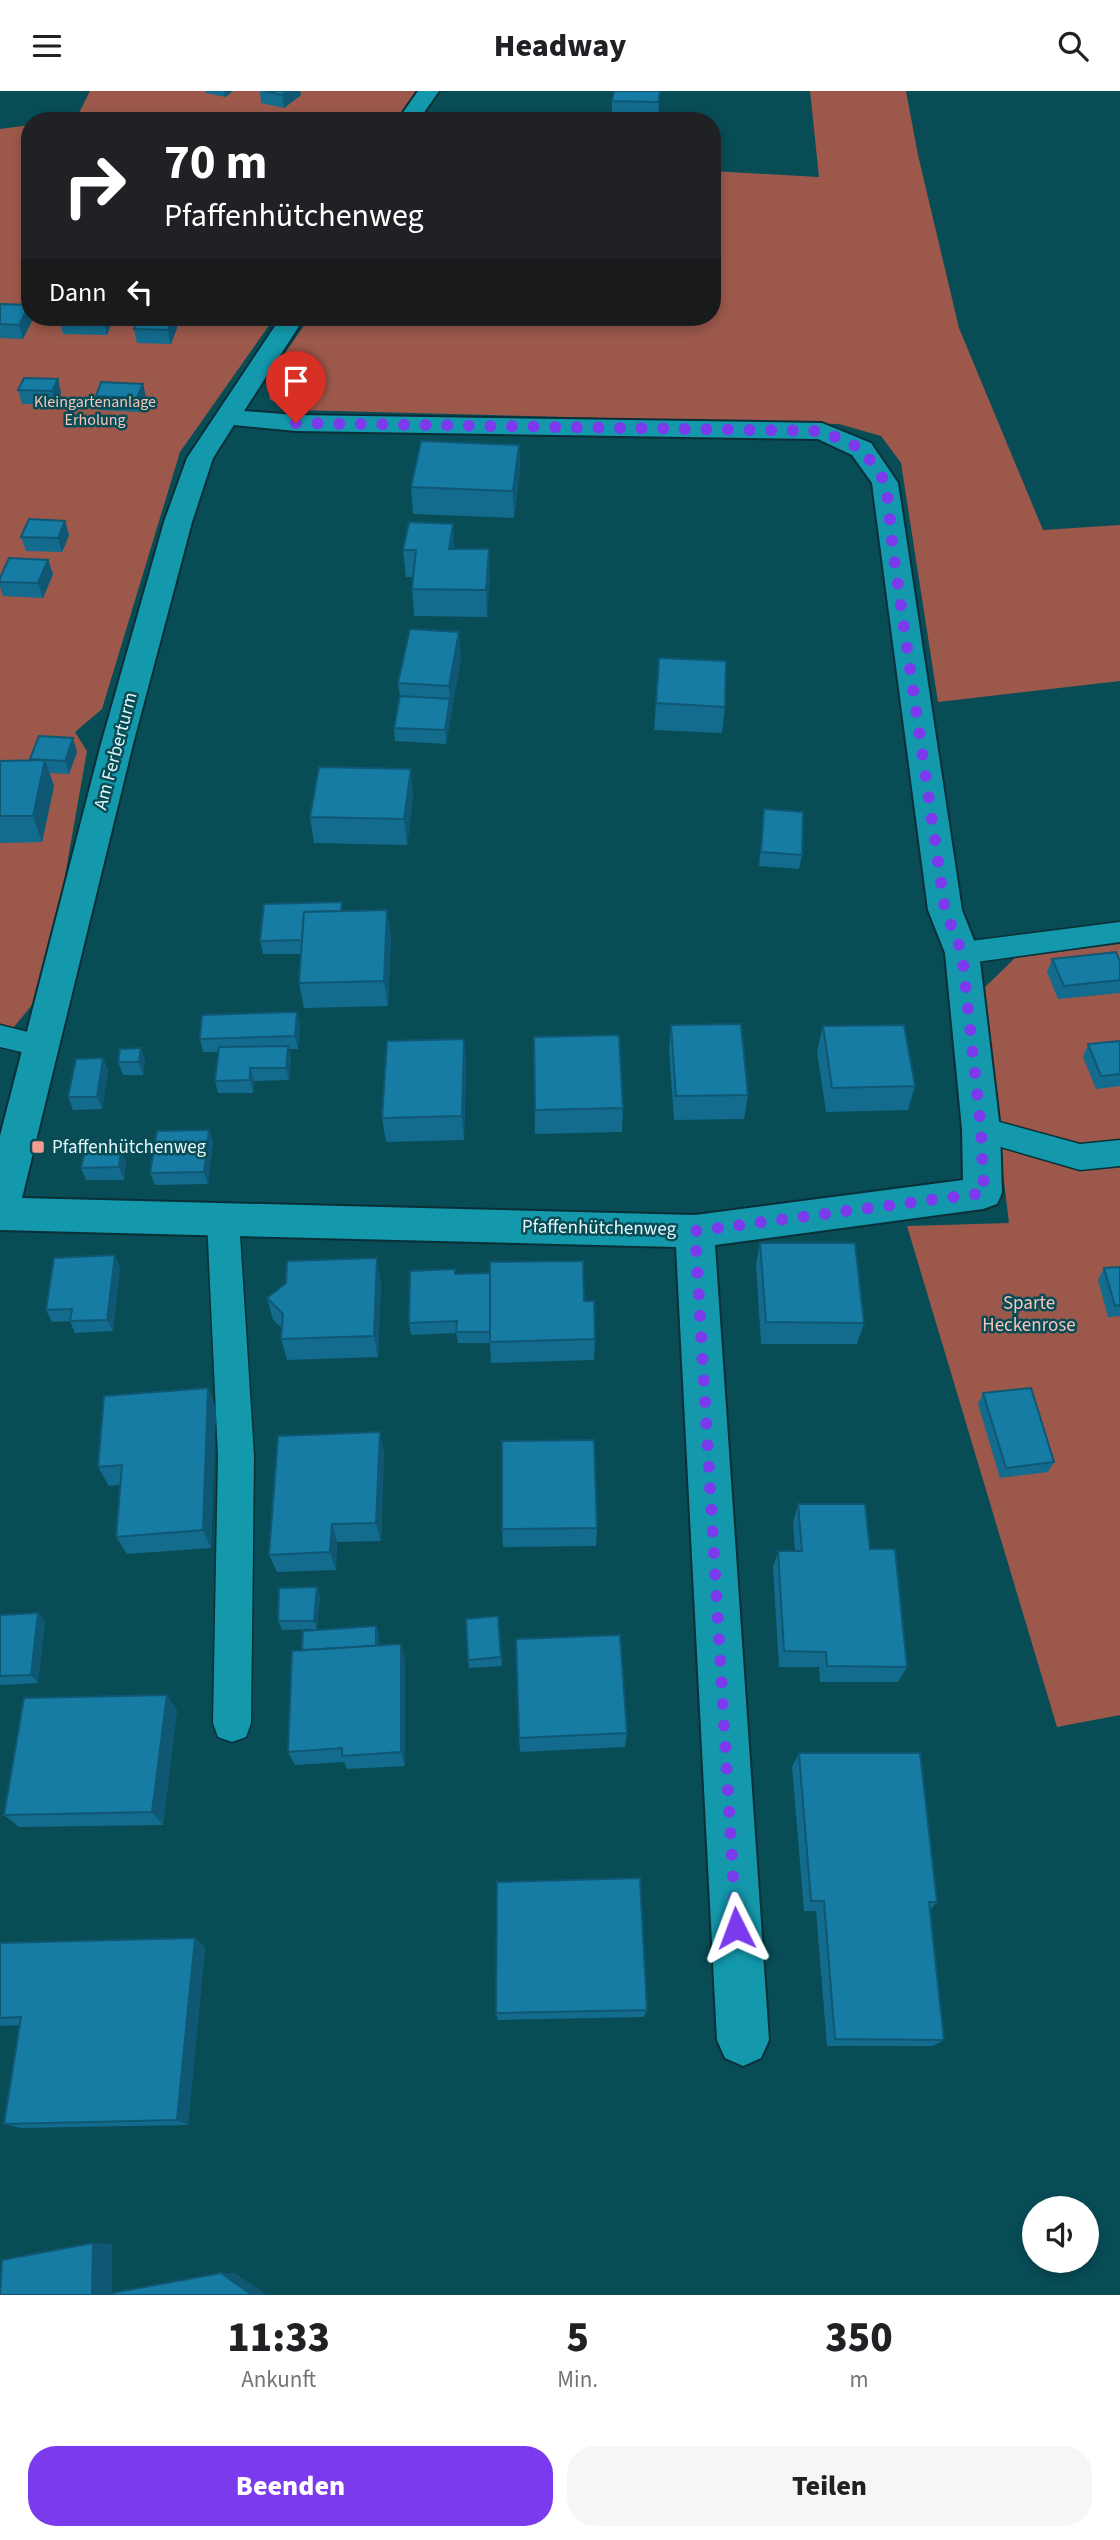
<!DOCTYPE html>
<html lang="de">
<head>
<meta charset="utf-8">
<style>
  :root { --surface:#fff; --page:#f6f6f6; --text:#202124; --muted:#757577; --accent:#7c3aed }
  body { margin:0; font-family:"Source Sans 3",sans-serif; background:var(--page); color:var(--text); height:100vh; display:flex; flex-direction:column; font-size:26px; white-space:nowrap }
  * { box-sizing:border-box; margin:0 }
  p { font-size:23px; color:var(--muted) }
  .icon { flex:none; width:38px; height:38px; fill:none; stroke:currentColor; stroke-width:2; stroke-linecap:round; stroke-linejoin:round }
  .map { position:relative; height:2204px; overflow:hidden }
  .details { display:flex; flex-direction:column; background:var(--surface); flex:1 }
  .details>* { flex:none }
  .top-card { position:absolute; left:21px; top:21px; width:700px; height:214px; border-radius:28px; box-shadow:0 4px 10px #0003; background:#202124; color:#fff; overflow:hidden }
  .buttons { position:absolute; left:1022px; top:2105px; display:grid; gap:14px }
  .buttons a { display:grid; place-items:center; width:77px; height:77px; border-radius:50%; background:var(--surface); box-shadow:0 4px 10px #0003; font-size:35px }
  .pin { position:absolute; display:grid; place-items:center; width:60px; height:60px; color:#fff; margin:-72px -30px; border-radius:50% 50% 50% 0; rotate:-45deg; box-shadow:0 0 7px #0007 }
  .pin .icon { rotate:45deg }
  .me { position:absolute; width:77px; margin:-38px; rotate:357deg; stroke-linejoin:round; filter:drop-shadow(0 0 5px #0008) }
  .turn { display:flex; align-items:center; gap:24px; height:147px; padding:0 28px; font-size:32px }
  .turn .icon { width:91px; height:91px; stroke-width:2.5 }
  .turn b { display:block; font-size:49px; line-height:60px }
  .then { display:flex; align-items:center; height:66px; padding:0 28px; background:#0003; gap:14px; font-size:26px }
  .eta { display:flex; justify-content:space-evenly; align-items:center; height:119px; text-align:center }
  .eta b { font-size:42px; font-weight:800; line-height:49px }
  .action { display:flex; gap:14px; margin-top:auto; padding:14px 28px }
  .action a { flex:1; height:80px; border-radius:28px; background:var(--accent); color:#fff; font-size:28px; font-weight:800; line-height:80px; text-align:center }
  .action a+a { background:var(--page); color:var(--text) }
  header { display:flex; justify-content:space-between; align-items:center; height:91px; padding:0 28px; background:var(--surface); font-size:32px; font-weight:800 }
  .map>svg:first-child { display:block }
  .green { fill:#9b584b }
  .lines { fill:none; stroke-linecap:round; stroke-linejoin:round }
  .service-casing { stroke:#0a2f36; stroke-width:3 }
  .minor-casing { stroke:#0a2f36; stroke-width:4 }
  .service { fill:#1398ac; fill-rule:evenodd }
  .minor { fill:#1398ac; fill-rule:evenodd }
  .wall { fill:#136b8d }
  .shaded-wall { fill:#0f5773 }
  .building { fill:#167ca4; stroke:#0f5773; stroke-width:2 }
  .route { stroke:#7c3aed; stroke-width:12; stroke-dasharray:0 21.6 }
  .poi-dot { fill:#f49d8c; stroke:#084c56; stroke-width:2.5 }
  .labels { text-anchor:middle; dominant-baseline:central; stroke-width:5; stroke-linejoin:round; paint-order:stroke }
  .far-park-label { font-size:16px; fill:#fac4b9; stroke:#084c56 }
  .street-label { font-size:19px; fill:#e4f7fb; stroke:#084c56 }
  .poi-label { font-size:19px; fill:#e4f7fb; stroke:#084c56; text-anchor:start }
  .park-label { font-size:19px; fill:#fac4b9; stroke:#084c56 }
</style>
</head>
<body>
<header><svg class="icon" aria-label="menu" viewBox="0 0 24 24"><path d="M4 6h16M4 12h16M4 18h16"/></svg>Headway<svg class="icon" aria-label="search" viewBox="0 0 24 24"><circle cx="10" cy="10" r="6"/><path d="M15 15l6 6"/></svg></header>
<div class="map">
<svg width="1120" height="2204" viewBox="0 0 1120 2204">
  <rect width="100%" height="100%" fill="#084c56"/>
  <g class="green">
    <path d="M90,0h329l-24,30h-340l22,-4z"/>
    <path d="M810,0h96l12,64 41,173 84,202 77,-5v156l-182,21 -37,-239 -20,-27 -42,-12 -544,-14 -25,-10 -3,-21 43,-62h402v-146l107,6z"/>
    <path d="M30,34v192h245l-95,135 -78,257 -27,23 12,19 -42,238 -45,55v-915z"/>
    <path d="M1120,853v771l-63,12 -150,-501 102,-3 -28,-232 34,-33z"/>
  </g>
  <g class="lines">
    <g class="service-casing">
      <g id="service">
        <path d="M1120,831v20l-158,22 -10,-4 -4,-7 4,-7 10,-4z"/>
        <path d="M0,934l52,13 5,8 -5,8 -10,3 -42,-10z"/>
        <path d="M981,1026l99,27 40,-4v26l-40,4 -110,-32 -4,-9 4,-9z"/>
        <path d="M223,1115l11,4 5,9 15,237 -3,267 -5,14 -14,5 -14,-5 -5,-14 5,-267 -11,-237 5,-9z"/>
      </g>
    </g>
    <g class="minor-casing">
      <g id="minor">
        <path d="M418,0h21l-21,30h-21z"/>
        <path d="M281,226h24l-61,94 52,4 526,8 49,20 27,40 64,427 17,43 21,176 2,64 -5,11 -14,5 -268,36 54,795 -8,18 -18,8 -18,-8 -8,-18 -41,-793 -676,-17v-94l101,-392 63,-222 23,-64zM234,334l62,6 522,8 34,16 20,28 56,427 17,43 17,176 1,51 -268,35 -673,-17 111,-454 59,-222 21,-64z"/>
      </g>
    </g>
    <use href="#service" class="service"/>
    <use href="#minor" class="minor"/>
  </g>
  <g class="wall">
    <path d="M205,0h28l-8,6 -19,-4z"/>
    <path d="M260,0h40l1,4 -17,13 -23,-5z"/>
    <path d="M660,0l-2,24 -46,-1v-13z"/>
    <path d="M0,213l30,13h2l1,2 -10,20 -23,-1z"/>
    <path d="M139,226h36l2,11 -6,16 -34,-1 -3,-14z"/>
    <path d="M59,229l53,2 -5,13 -44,-1z"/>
    <path d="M58,288l3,14 -5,12 -34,-1 -4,-14z"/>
    <path d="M143,293l3,14 -6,14 -41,-2 -3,-14z"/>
    <path d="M519,354l1,27 -6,46 -101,-4 -2,-27z"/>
    <path d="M65,430l4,14 -7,17 -36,-1 -5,-14z"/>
    <path d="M455,458l35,27 -3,41 -73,-1 -2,-27 1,-12h-7l-3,-27z"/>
    <path d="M48,469l5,14 -10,24 -40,-2 -3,-9v-9z"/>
    <path d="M461,567l-15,86 -51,-3 -1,-13 6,-32 -2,-13z"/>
    <path d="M659,567l66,49 -3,26 -68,-3z"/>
    <path d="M77,661l-8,22 -20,-1 5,13 -12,56 -42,1v-82l31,-1 -1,-1z"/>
    <path d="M413,705l-6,49 -93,-2 -4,-26z"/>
    <path d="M764,718l38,46 -3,14 -40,-3z"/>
    <path d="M343,820l48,24 -3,71 -84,2 -5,-25 2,-29h-38l-3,-13z"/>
    <path d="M1052,868l68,3v31l-62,6 -11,-27z"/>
    <path d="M297,921l3,13 -2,24h-9l2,10 -2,21 -35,1 -1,12h-35l-3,-12 4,-29h-16l-3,-13z"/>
    <path d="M671,934l77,70 -4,24 -70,1 -5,-70z"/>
    <path d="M823,935l92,60 -7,24 -82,2 -9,-61z"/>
    <path d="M534,946l89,71 -1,24 -87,2z"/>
    <path d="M464,948l2,25 -2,76 -78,2 -4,-24z"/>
    <path d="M1120,950v45l-24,3 -13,-32 5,-13z"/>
    <path d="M141,957l4,13 -2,14h-20l-5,-13z"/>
    <path d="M103,967l5,13 -6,38 -29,1 -5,-13z"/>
    <path d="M209,1039l4,12 -5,42 -53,1 -5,-12z"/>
    <path d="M121,1059l5,12 -2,18h-38l-5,-12z"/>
    <path d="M760,1152l104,80 -7,21h-96l-5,-79z"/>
    <path d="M120,1175l-7,65 -38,2 -5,-12 -18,1 -6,-12z"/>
    <path d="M1120,1176v49l-12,1 -10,-37 6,-12z"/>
    <path d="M455,1183l129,27 11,38 -1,21 -103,3 -1,-20h-32l-2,-10 -45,2 -2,-12z"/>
    <path d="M381,1189l-3,77 -91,3 -6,-21 1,-11 -9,-8 -6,-22z"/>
    <path d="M208,1297l8,20 -5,140 -84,6 -11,-17 4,-52 -11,1 -11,-19z"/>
    <path d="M983,1302l71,69 -6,10 -48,6 -22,-74z"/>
    <path d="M384,1361l-3,89 -44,1 -1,28 -59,2 -8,-17z"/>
    <path d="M798,1413l72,45 37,118 -9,15h-78l-1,-15h-40l-6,-99 5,-17h17l-2,-29z"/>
    <path d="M597,1437l-1,18 -93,1 -1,-18z"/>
    <path d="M317,1496l3,9 -3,33 -35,1 -4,-9z"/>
    <path d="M38,1522l7,8 -7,62 -38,2v-70z"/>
    <path d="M498,1525l4,50 -33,2 -1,-8z"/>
    <path d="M376,1535l3,9v11l26,14v106l-58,3 -3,-7 -49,3 -7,-13 14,-102z"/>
    <path d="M177,1619l-14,115 -144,2 -15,-12z"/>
    <path d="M627,1642l-2,14 -105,5 -1,-14z"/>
    <path d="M799,1662l138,149 -7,8 14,130 -11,6h-106l-11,-135h-12l-12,-144z"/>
    <path d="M195,1847l10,9 -17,178 -167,3 -17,-4 16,-99 -20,1v-83z"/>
    <path d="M647,1919l-3,7 -146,3 -2,-7z"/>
  </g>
  <g class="shaded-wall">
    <path d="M224,0h9l-8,6z"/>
    <path d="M287,0h13l1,4 -17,13 -2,-13z"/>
    <path d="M29,214l1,12h2l1,2 -10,20 -4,-14z"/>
    <path d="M105,226h6l1,5 -5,13 -4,-14z"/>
    <path d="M173,226h2l2,11 -6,16 -3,-14z"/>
    <path d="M58,288l3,14 -5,12 -4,-14z"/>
    <path d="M143,293l3,14 -6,14 -3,-14z"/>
    <path d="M519,354l1,27 -6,46 -1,-27z"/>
    <path d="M65,430l4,14 -7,17 -4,-14z"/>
    <path d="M453,433l2,27 -6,-2z"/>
    <path d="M489,458l1,27 -3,41 -1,-27z"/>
    <path d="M48,469l5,14 -10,24 -5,-15z"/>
    <path d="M459,541l2,26 -15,86 -1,-14 5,-31 -1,-13z"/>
    <path d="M73,647l4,14 -8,22 -4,-13z"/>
    <path d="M45,669l9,26 -12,56 -9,-26z"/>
    <path d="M411,678l2,27 -6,49 -3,-26z"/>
    <path d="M387,819l4,25 -3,71 -4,-25z"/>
    <path d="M297,921l3,13 -2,24 -3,-13z"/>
    <path d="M464,948l2,25 -2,76 -2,-24z"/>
    <path d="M288,955l3,13 -2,21 -3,-12z"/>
    <path d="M141,957l4,13 -2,14 -4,-13z"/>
    <path d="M103,967l5,13 -6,38 -5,-12z"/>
    <path d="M250,977l4,13 -1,12 -3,-13z"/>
    <path d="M209,1039l4,12 -5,42 -4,-12z"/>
    <path d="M121,1059l5,12 -2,18 -5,-13z"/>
    <path d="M115,1164l5,11 -7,65 -6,-11z"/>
    <path d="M377,1167l4,22 -3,77 -4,-21z"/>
    <path d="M208,1297l8,20 -5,140 -8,-18z"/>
    <path d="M380,1341l4,20 -3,89 -5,-18z"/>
    <path d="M332,1433l5,18 -1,28 -6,-18z"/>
    <path d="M317,1496l3,9 -3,33 -3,-8z"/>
    <path d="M38,1522l7,8 -7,62 -7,-8z"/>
    <path d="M376,1535l3,9 -1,27 -2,-9z"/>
    <path d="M401,1553l4,16v106l-4,-14z"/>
    <path d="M167,1604l10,15 -14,115 -11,-13z"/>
    <path d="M195,1847l10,9 -17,178 -11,-5z"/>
    <path d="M93,2152l19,1v51h-20z"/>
    <path d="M221,2182h14l32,22h-15z"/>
  </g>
  <g class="building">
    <path d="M264,0h23l-5,4z"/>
    <path d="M614,0h46l-2,11 -46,-1z"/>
    <path d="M604,24l49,1v5h-50z"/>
    <path d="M0,213l29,1 -10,20 -19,-1z"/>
    <path d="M60,226h45l-2,4 -44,-1z"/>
    <path d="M139,226h34l-5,13 -34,-1z"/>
    <path d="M24,287l34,1 -6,12 -34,-1z"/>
    <path d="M101,291l42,2 -6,14 -41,-2z"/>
    <path d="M421,350l98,4 -6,46 -102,-4z"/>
    <path d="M29,428l36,2 -7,17 -37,-1z"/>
    <path d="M409,431l44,2 -4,25h40l-3,41 -74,-1 4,-39h-13z"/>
    <path d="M9,467l39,2 -10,23 -38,-1v-4z"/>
    <path d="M410,538l49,3 -10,54 -51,-3z"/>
    <path d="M659,567l67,3 -1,46 -69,-4z"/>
    <path d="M400,605l50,3 -5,31 -51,-2z"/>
    <path d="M39,645l34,2 -8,23 -35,-2z"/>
    <path d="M45,669l-12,56h-33v-55z"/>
    <path d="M319,676l92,2 -7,50 -94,-2z"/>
    <path d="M764,718l39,3 -1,43 -41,-3z"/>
    <path d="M342,811l-1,9 -37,1 -2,28 -42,1 4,-37z"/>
    <path d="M387,819l-3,71 -85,2 5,-71z"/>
    <path d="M1116,861l4,10v18l-56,6 -12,-27z"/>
    <path d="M297,921l-2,24 -95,3 2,-24z"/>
    <path d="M741,933l7,71 -72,1 -5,-71z"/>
    <path d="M904,934l11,61 -83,2 -9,-62z"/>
    <path d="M619,944l4,73 -88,2 -1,-73z"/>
    <path d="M464,948l-2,77 -80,2 5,-77z"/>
    <path d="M1120,950v33l-19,2 -13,-32z"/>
    <path d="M288,955l-2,22h-36v12l-35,1 4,-34z"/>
    <path d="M141,957l-2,14h-21l2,-13z"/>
    <path d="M103,967l-6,39h-29l8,-38z"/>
    <path d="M209,1039l-5,42 -54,1 7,-42z"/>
    <path d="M121,1059l-2,17 -38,1 4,-17z"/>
    <path d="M760,1152h95l9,80 -98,-1z"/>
    <path d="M115,1164l-8,65 -37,1 2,-12 -26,1 8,-52z"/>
    <path d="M377,1167l-3,78 -93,3 2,-25 -16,-16 19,-15 1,-22z"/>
    <path d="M583,1170l1,40h10l1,38 -105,3v-80z"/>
    <path d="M1120,1176v38l-5,1 -11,-38z"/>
    <path d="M455,1178v5l35,-1v59h-34l1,-11 -48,2 1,-52z"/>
    <path d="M208,1297l-5,142 -87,7 6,-72 -24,2 6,-71z"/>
    <path d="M1031,1297l23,74 -48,6 -23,-75z"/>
    <path d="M380,1341l-4,91 -44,1 -2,28 -61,3 9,-119z"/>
    <path d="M594,1349l3,88 -95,1v-88z"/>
    <path d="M798,1413h67l5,45h25l12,118 -80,-1 -1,-14 -42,-1 -6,-100h24z"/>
    <path d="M317,1496l-3,34h-36l1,-33z"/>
    <path d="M38,1522l-7,62 -31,1v-61z"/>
    <path d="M498,1525l3,41 -33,3 -2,-41z"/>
    <path d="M376,1535v20l-74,4 1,-19z"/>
    <path d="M620,1544l7,98 -108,5 -3,-99z"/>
    <path d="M401,1553v108l-59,4v-8l-54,4 4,-101z"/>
    <path d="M167,1604l-15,117 -148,3 20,-117z"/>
    <path d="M799,1662h121l17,149h-8l15,138 -109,-1 -11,-138h-13z"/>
    <path d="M640,1787l7,132 -151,3 1,-131z"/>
    <path d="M195,1847l-18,182 -173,4 17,-107 -21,1v-75z"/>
    <path d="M93,2152l-1,52h-92l2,-35z"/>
    <path d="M221,2182l31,22h-151z"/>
  </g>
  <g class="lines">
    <path class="route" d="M296,332l526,8 40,18 24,34 7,68 52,359 17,43 19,176 3,64 -289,38 41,697"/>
  </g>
  <rect class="poi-dot" x="31" y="1049" width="14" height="14" rx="3.5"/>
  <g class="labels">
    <g class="far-park-label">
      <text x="95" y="311">Kleingartenanlage<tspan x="95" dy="18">Erholung</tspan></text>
    </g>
    <g class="street-label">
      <text transform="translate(116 660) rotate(-75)">Am Ferberturm</text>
      <text transform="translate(599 1137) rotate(1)">Pfaffenhütchenweg</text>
    </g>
    <g class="poi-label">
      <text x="52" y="1056">Pfaffenhütchenweg</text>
    </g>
    <g class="park-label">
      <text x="1029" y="1212">Sparte<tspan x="1029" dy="22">Heckenrose</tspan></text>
    </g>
  </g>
</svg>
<div class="buttons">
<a><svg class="icon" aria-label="sound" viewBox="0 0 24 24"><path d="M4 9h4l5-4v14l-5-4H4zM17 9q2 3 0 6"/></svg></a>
</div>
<div class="pin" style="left:296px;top:332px;background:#d93025"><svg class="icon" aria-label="arrive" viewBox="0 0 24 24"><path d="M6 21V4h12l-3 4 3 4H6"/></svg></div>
<svg class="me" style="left:736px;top:1837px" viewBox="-20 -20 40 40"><path d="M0-17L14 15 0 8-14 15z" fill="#7c3aed" stroke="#fff" stroke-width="4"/></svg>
<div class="top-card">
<div class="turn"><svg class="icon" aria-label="right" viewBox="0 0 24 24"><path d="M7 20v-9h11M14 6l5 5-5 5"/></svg><div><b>70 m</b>Pfaffenhütchenweg</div></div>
<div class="then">Dann<svg class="icon" aria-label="left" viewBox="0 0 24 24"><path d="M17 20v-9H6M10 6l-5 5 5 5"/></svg></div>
</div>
</div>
<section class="details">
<div class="eta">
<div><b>11:33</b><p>Ankunft</p></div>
<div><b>5</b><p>Min.</p></div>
<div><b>350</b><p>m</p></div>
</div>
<div class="action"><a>Beenden</a><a>Teilen</a></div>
</section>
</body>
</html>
